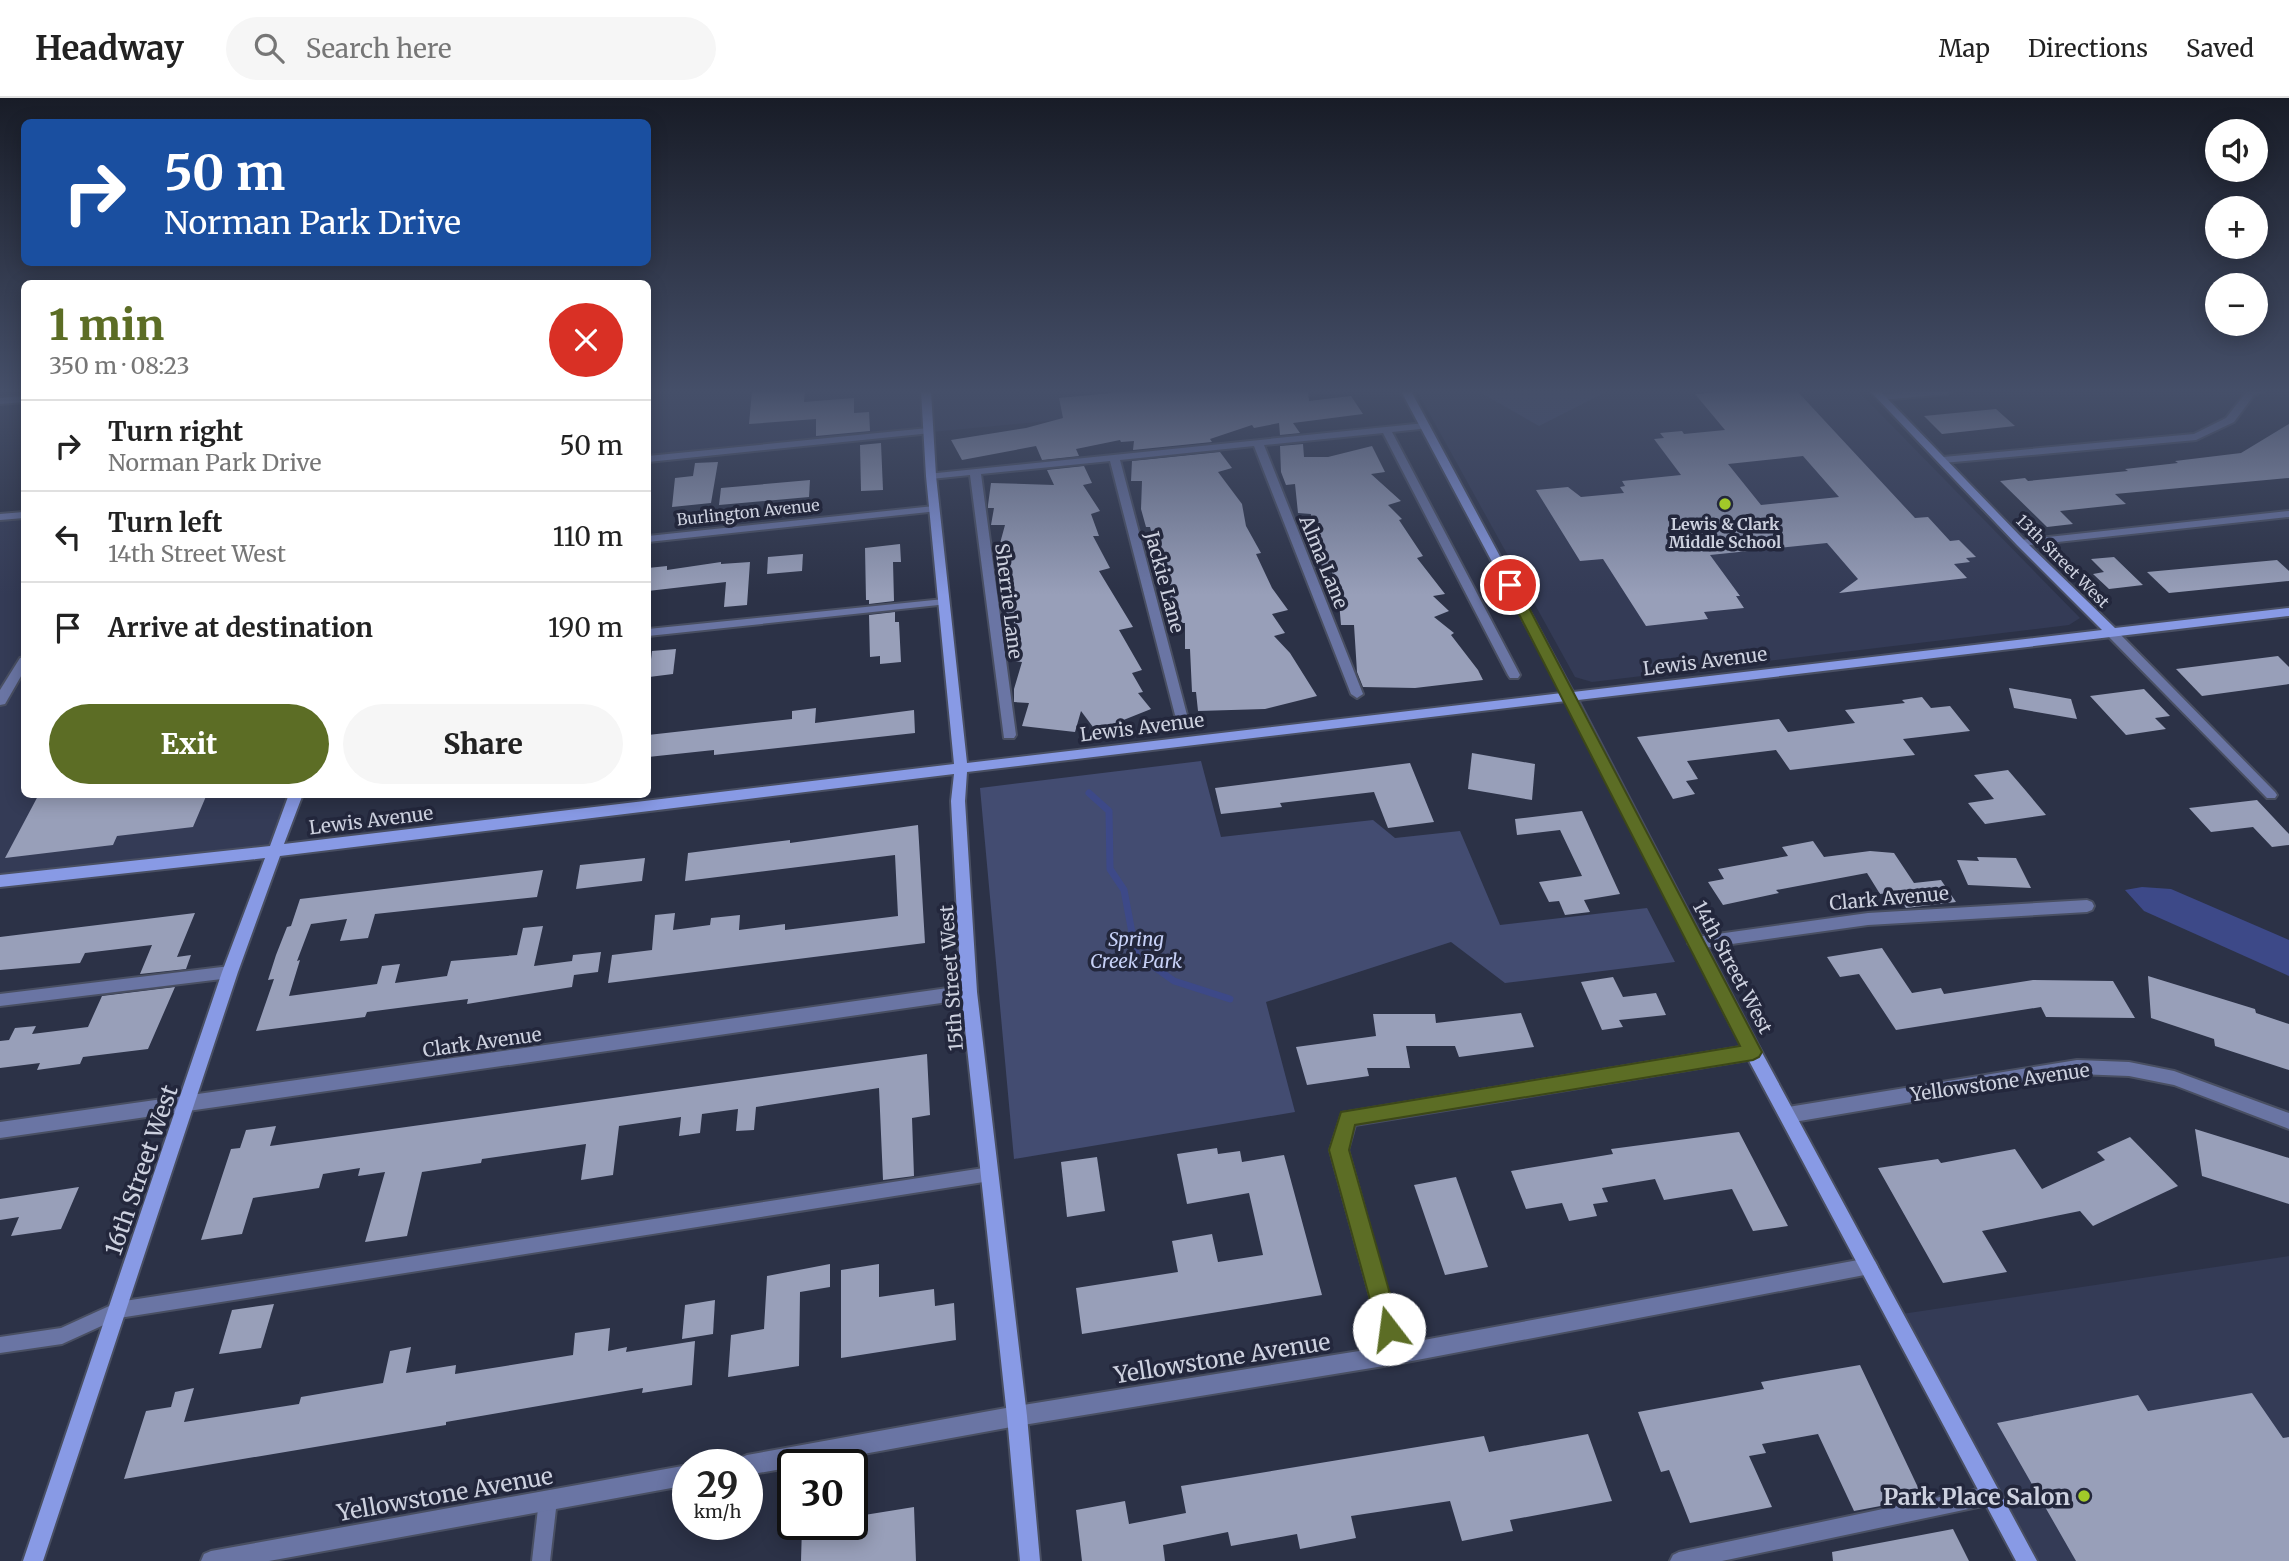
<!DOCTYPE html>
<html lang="en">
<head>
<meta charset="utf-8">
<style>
  :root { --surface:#fff; --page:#f6f6f6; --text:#222; --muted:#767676; --line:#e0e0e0; --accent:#5c6d25 }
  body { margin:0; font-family:Merriweather,serif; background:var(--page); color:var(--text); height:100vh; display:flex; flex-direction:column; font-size:26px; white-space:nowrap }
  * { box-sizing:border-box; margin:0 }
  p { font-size:23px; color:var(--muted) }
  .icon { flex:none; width:38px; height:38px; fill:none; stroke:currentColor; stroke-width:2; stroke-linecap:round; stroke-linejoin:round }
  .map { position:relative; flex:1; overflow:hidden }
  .drawer { position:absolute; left:21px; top:182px; width:630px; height:518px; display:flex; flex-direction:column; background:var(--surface); border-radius:10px; box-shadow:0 4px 18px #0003 }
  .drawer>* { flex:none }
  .top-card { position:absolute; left:21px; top:21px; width:630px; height:147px; border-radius:10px; box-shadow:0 4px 18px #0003; background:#1a4fa0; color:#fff; overflow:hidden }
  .fabs { position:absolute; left:2205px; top:21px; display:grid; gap:14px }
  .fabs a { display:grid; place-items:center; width:63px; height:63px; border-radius:50%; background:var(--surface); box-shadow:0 4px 18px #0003; font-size:35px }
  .speed { position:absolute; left:672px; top:1351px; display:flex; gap:14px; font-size:35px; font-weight:700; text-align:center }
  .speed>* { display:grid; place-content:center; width:91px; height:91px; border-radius:50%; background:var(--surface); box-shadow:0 4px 18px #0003; line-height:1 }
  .speed small { font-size:18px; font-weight:400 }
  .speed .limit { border:4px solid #111; border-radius:10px; background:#fff; color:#111 }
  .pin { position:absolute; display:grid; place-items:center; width:60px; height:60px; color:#fff; margin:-30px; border:4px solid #fff; border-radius:50%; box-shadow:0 2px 7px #0007 }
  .me { position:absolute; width:77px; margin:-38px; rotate:345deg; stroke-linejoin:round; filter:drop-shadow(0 0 5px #0008) }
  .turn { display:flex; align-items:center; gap:24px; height:147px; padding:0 28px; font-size:32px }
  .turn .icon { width:91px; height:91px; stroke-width:2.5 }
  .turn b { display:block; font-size:49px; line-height:60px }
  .round { display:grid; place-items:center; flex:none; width:74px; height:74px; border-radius:37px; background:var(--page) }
  .head { display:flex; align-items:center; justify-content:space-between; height:119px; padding:0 28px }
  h1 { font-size:42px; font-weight:800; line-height:52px; color:var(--accent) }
  .button { display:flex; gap:14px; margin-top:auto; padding:14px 28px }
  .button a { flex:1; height:80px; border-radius:42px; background:var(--accent); color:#fff; font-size:28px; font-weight:800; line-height:80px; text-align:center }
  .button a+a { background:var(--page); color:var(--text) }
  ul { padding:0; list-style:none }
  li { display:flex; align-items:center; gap:21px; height:91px; padding:0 28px; border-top:2px solid var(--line) }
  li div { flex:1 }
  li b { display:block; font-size:26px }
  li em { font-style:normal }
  header { display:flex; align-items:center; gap:42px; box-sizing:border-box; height:98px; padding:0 35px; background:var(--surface); border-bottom:2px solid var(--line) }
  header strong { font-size:33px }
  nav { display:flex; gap:38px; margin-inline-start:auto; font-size:24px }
  .search { width:490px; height:63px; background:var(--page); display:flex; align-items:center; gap:18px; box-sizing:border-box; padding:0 24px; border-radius:38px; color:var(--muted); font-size:26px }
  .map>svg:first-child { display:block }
  .built { fill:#343b56 }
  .green { fill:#434c71 }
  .water { fill:#3d4988 }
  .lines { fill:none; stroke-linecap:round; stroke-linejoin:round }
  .stream { stroke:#3d4988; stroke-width:7 }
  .building { fill:#989fb9; fill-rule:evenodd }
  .lane-casing { stroke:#494f62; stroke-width:4 }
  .street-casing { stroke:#494f62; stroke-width:4 }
  .secondary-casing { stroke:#494f62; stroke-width:4 }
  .lane { fill:#6a75a4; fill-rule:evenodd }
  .street { fill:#6a75a4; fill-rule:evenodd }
  .secondary { fill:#889ae5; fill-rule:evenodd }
  .route { fill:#5c6d25; stroke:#3c4718; stroke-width:2 }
  .poi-dot { fill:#a2c929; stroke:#23273c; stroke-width:2.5 }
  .labels { text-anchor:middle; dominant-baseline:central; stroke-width:7; stroke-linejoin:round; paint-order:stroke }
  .far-street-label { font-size:16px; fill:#cdd1df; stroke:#23273c }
  .far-poi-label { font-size:16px; font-weight:bold; fill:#cdd1df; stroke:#23273c }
  .street-label { font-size:19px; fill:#cdd1df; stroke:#23273c }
  .park-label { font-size:19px; font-style:italic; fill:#c7d1f7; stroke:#23273c }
  .near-street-label { font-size:23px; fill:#cdd1df; stroke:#23273c }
  .near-poi-label { font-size:23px; font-weight:bold; fill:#cdd1df; stroke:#23273c; text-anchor:end }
</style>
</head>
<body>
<header>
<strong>Headway</strong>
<div class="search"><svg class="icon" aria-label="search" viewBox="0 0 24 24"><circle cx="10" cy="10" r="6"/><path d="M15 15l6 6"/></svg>Search here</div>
<nav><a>Map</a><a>Directions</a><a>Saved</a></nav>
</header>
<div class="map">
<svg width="2289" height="1463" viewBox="0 0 2289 1463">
  <rect width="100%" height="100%" fill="#2c3247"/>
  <g class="built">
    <path d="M648,293h716l-716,68z"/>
    <path d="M1417,293h441l222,227 -11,7 -477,57 -17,-5z"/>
    <path d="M24,417v279l272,1 -20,56 -276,31v-365z"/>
    <path d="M2289,1158v305h-263l-131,-246z"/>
  </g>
  <g class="green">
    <path d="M1478,293h130l-69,35z"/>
    <path d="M1201,663l20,76 152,-17 22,18 65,-7 40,94 147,-17 28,54 -170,21 -54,-41 -185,60 29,110 -281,47 -34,-371z"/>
  </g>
  <path class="water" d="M2142,789l29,2 118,51v36l-145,-65 -19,-21z"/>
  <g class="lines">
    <path class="stream" d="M1089,695l20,18 1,58 14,21 12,64 38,27 56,18"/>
  </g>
  <g class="building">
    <path d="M752,293h53l-1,11 50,-4v15l15,-1 1,19 -54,5v-17l-67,5z"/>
    <path d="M1111,293h197l1,10 42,-5 12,18 -70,9 7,10 -20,2 -1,-12 -25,5 -2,-3 -42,14 2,3 -79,8 1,-9 -13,1 -1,-2 -44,9 3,7 -37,4 -6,-14 -74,14 -11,-20 75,-12 37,-10 -4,-20 52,-5z"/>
    <path d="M1736,293h61l118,127 13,-1 22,24 9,-1 17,17 -10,1 4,4 -16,2 13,14 -128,15 19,-14 -31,-36 -117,12 30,41h-4l8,12 -40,4 4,7 -62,7 -43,-67 -23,2 -44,-71 32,-3 13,10 43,-4 -4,-6 5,-1 -3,-5 59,-6 -27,-36 10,-1 -4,-5 22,-2 2,3 41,-4 -30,-36zM1803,358l36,41 -78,8 -33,-41z"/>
    <path d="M1996,311l19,17 -73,8 -18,-18z"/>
    <path d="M2289,326v54l-174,16 11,10 -66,7 13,13 -26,3 -47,-46 25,-3 3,3 100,-10 -3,-2 53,-6 -3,-2 66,-8z"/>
    <path d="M881,345l2,47 -22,1 -1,-46z"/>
    <path d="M1303,346l1,13h24l44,-11 13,26 -14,2 30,27 -13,4 14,14 -3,1 24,36 -6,2 28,36 -12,2 16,15 -15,6 20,16 -3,2 27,35 5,10 -68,8 -52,-1 -6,-15 -3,-47h-13l-3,-35h-5l-1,-21h-16l-2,-36 -4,-1 1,-18 -13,-1 -3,-29 -9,1 -5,-13 -1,-26z"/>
    <path d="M1220,354l12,16 -14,4 24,32 4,22 15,27 -5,1 16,34 16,22 -16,4 13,19 -11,3 16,17 27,43 -52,13 -67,2 -2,-19h-4l-2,-43h-5v-26h-14l-1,-40h-5l-15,-56h-4l-5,-18 1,-28h-11l1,-20z"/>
    <path d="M718,364l-7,41 -39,4 3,-29 18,-2 2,-13z"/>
    <path d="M1084,368l8,17 -9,2 17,26 -9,3 8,22h-6l17,32 -11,3 34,56 -14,3 23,40 -10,3 11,19 -5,1 13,16 -55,22 -15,-20 -6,21 -53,-6 7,-23 -15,-1v-13l8,-27 -9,-1 3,-15h-3l1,-26h-11l5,-40h-9l2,-15h-3l4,-18h-3l6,-22h-14l3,-17h-6v-3l3,-22 63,2 -7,-15z"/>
    <path d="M810,382l-1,17 -90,8 2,-17z"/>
    <path d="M900,446l1,18h-8l1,39 -25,3v-4h-3l-1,-52z"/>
    <path d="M803,456l-1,17 -35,3 1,-17z"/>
    <path d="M2114,459l29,28 -34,4 -16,-15 11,-2 -13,-13z"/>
    <path d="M2277,462l12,11v10l-120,12 -22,-21z"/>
    <path d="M721,464v2l29,-2 -3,43 -23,2 2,-25 -78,9v-23l19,-2v4z"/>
    <path d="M895,514v10h4l2,40 -21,2v-8l-10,1 -1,-42z"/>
    <path d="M676,551l-3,25 -24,3 3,-26z"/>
    <path d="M2278,558l11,11v17l-87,12 -26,-27z"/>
    <path d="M2009,590l62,11 6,20 -63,-11z"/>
    <path d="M2144,591l26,27 -15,2 11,11 -40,6 -36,-39z"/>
    <path d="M1922,599l9,11 19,-2 20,25 -67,8 12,16 -125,15 -14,-20 -89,11 11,18 -12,2 9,13 -22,5 -36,-62 142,-18 9,13 67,-9 -10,-13 60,-7 -3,-3z"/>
    <path d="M816,610l-1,15 99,-13 1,23 -201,22v-5l-66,7v-22l144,-16v-8z"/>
    <path d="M1472,655l63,11 -3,36 -64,-11z"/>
    <path d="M1410,665l24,59 -46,6 -14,-36 -94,11 2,4 -61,7 -6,-26z"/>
    <path d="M2008,672l18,21 20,24 -61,9 -17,-21 26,-4 -20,-24z"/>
    <path d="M39,696h168l-14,33 -76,9 -4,9 -108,13z"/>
    <path d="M2257,702l32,34v11l-17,2 -19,-20 -42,5 -22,-24z"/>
    <path d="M1582,713l38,83 -36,6 6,12 -25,3 -6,-14 -10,1 -10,-20 43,-6 -22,-46 -43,5 -2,-16z"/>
    <path d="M918,727l7,118 -317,40 4,-28 40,-5 3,-35 20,-2 -2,17 37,-5 1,-7 29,-3 -1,15 46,-6v6l113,-14 -3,-61 -210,26 3,-28 102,-13v3z"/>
    <path d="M1813,743l11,16 46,-6 24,2 20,30 27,-3 15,22 -50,6 -10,-16 -16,2 -13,-21 -91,17 3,3 -56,12 -15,-23 16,-3 -6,-10 70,-13 -6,-9z"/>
    <path d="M1977,759l39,1 15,30 -63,-3 -11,-25 22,1z"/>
    <path d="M645,760l-3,23 -66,8 4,-24z"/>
    <path d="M543,772l-6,27 -162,17 -7,24 -28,3 7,-22 -36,5 -14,37 3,-1 -11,36 88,-12 5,-18 18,-2 -5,19 52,-7 4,-15 66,-6 6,-27 20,-2 -9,40 38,-5 1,-6 28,-3 -3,20 -24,3 -2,12 -105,17 1,-5 -101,13 -2,5 -109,14 18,-52 -6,1 8,-25 11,-28 4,-1 9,-27z"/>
    <path d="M195,815l-18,44 14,-2 -5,14 -46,5 12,-29 -67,8 -5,10 -80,7v-33z"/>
    <path d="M1882,850l30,45 29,-5 3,6 89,-14 80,1 22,37 -89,-1 -5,-10 -145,23 -37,-56 -19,3 -13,-20z"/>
    <path d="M2148,878l107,33 1,4 33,11v46l-74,-24 -1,-7 -63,-21z"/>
    <path d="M1613,879l10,20 33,-4 10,22 -47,5 4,7 -21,3 -21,-48z"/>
    <path d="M175,889l-27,62 -65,8 -3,7 -43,6 3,-7 -40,5v-27l9,-1 6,-12 21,-2 -4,8 56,-7 14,-31z"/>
    <path d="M1521,915l13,34 -75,10 -4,-11h-49l4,22h-43l2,8 -62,9 -11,-38 80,-11 -3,-22h62l1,9z"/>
    <path d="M927,956l3,61 -18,3 2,58 -31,4 -4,-92 -123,19 -2,23 -18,1 2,-22 -36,5 -2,19 -21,3 2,-19 -62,9 -6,49 -32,5 5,-36 -104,15 -1,4 -59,9 -15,64 -42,6 20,-70 -27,4 2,-8 -37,6 -4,14 -66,10 -11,36 -41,6 30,-91 9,-1 6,-18 30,-4 -6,20z"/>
    <path d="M2195,1031l94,29v46l-87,-28z"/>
    <path d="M1739,1034l49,94 -35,5 -21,-42 -68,11 -9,-21 -53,9 6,14 -15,2 4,12 -28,5 -7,-18 -36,6 -15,-38 102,-17 -2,-5z"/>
    <path d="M2130,1039l48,49 -85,40 -13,-15 -98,20 25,41 -64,11 -65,-115 60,-9 3,4 74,-14 27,40 63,-29 -8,-8z"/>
    <path d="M1217,1050l1,6 22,-3 2,11 42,-7 38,140 -240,39 -6,-46 102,-16 -6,-31 40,-7 6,28 45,-7 -14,-62 -62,11 -10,-50z"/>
    <path d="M1097,1059l8,54 -38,6 -6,-55z"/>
    <path d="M1456,1079l32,90 -43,8 -31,-90z"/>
    <path d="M79,1089l-18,42 -50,7 8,-19 -19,3v-21z"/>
    <path d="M830,1166v23l-30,5 -1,74 -71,11 3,-42 33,-6 3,-53z"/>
    <path d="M879,1166v33l55,-8 1,17 19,-3 2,37 -115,18v-88z"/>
    <path d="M715,1202l-2,34 -31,5 3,-34z"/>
    <path d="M274,1206l-13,44 -42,6 13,-44z"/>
    <path d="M610,1230l-2,23 19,-4 -1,5 69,-11 -3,44 -50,8 1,-5 -197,34v3l-322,54 22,-68 25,-4 4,-15 19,-4 -10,34 115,-18 2,-7 82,-14 7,-32 21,-4 -5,26 50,-8 -1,9 118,-19 2,-22z"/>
    <path d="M1860,1267l63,133 -69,13 -36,-77 -56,10 4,9 -17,3 23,51 -82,16 -21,-53 -8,2 -23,-60 126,-23 -3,-7z"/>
    <path d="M2252,1295l31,45 6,-1v124h-213l-79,-138 141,-28 10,16z"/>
    <path d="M1588,1336l24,67 -102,19 3,11 -51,10 -12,-40 -99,15 5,22 -56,11 -3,-15 -66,12 -3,-14 -65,13 2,16h-83l-6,-51 49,-9 4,23 57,-11 -5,-27 303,-50 5,16z"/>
    <path d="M914,1409l2,54h-115l1,-35 50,-2v-7z"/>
    <path d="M1953,1431l16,32h-136l-1,-9z"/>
  </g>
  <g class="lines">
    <g class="lane-casing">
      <g id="lane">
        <path d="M928,330l3,1v4l-283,29v-6z"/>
        <path d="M2289,413v6l-268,29 -5,-3 5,-3z"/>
        <path d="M944,501l5,3 -1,2 -300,32v-7z"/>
        <path d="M2112,531l4,1 159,162 2,3 -2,3h-8l-159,-162 -1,-3 1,-3z"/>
        <path d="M230,868l5,2 2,4 -2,4 -5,2 -230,28v-12z"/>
        <path d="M990,1069l5,2 3,5 -3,5 -5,2 -871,137 -57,26 -62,9v-16l61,-9 57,-26z"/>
        <path d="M1992,1388l6,3 3,6 -3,6 -6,3 -270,57h-52l3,-6 6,-3z"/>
        <path d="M548,1393l6,3 3,6 -7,61h-18l7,-61 3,-6z"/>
      </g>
    </g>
    <g class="street-casing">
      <g id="street">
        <path d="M1919,293h33l-5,3 -66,6 -5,-3 5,-3z"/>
        <path d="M2247,293h17l-10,4 -20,27 -38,18 -253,23 -5,-3 5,-3 251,-23 32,-16z"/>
        <path d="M24,298v6l-24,2v-6z"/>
        <path d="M1425,325l5,3 -1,2 -37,4 128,243 -2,3h-8l-2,-3 -125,-242 -119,12 99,249 -6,4 -6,-4 -97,-248 -134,14 67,255 -6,5 -6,-5 -65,-254 -129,13 35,261 -2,3h-10l-34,-263 -39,4 -5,-3 1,-2z"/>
        <path d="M934,408l4,1v4l-290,31v-6z"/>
        <path d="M24,414v6l-24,2v-6z"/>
        <path d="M24,559v14l-19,33 -5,1v-15l20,-32z"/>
        <path d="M2087,802l5,2 2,4 -2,4 -5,2 -219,13 -172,24 -5,-2 -3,-4 3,-4 5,-2 172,-24z"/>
        <path d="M969,887l5,2 3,5 -3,5 -5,2 -969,139v-16z"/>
        <path d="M1753,947l6,2 2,5 -2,5 -6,2 -398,66 -7,25 54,194 467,-86 6,3 3,6 -3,6 -479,91 -379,62 -214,39h-10v2l-46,8v-10h-10l3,-7 7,-3 270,-49 367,-59 -54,-197 12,-37z"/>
        <path d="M2077,962l52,2 45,9 115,42v16l-115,-44 -45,-9 -52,-2 -289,49 -6,-3 -2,-5 2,-5 6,-3z"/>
        <path d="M688,1367v20l-419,76h-68l3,-7 7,-3z"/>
      </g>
    </g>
    <g class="secondary-casing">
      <path id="secondary" d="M921,293h10l5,85 31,287 595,-70 -161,-302h10l162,301 529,-62 -85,-85 -147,-154h10l145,150 90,87 174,-20v8l-711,84 181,347 278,514h-21l-269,-504 -181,-356 -599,71 -2,29 12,191 50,424 13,145h-20l-13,-145 -46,-424 -10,-191 3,-27 -674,82 -42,116 -195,589h-20l199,-589 43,-114 -265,29v-12l270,-29 19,-52h14l-19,50 670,-80 -28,-288z"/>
    </g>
    <use href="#lane" class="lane"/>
    <use href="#street" class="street"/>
    <use href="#secondary" class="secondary"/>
  </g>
  <linearGradient id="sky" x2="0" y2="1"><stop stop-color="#181c27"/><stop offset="0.59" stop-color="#454f69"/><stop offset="1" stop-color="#454f69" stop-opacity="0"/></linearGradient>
  <rect width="2289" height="497" fill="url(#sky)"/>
  <path class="route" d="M1510,483l7,4 245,467 -3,5 -6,3 -398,65 -6,25 51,179 -4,8 -7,3 -8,-3 -3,-8 -49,-179 12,-38 399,-66 -236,-461z"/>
  <g class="poi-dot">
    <circle cx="1725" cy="406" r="7"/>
    <circle cx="2084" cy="1398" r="7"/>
  </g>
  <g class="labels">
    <g class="far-street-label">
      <text transform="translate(748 414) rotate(-6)">Burlington Avenue</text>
      <text transform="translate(2063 463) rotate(45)">13th Street West</text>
    </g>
    <g class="far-poi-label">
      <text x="1725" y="426">Lewis &amp; Clark<tspan x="1725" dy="18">Middle School</tspan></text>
    </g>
    <g class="street-label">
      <text transform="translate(1324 464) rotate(68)">Alma Lane</text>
      <text transform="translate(1165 484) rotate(75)">Jackie Lane</text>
      <text transform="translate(1009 503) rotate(83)">Sherrie Lane</text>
      <text transform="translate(1705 563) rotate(-7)">Lewis Avenue</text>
      <text transform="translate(1142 629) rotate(-7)">Lewis Avenue</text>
      <text transform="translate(371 722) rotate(-7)">Lewis Avenue</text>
      <text transform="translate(1889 800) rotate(-5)">Clark Avenue</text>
      <text transform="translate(1733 869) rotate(62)">14th Street West</text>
      <text transform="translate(951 880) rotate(-94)">15th Street West</text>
      <text transform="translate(482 944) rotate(-8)">Clark Avenue</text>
      <text transform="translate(2000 984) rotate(-8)">Yellowstone Avenue</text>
    </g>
    <g class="park-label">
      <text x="1136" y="841">Spring<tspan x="1136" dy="22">Creek Park</tspan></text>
    </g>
    <g class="near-street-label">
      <text transform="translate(141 1072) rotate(-71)">16th Street West</text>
      <text transform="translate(1222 1260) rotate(-9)">Yellowstone Avenue</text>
      <text transform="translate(445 1396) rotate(-10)">Yellowstone Avenue</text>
    </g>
    <g class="near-poi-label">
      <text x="2070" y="1398">Park Place Salon</text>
    </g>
  </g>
</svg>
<div class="fabs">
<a><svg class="icon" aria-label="sound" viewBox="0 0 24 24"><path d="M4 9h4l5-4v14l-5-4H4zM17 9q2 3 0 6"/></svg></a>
<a>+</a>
<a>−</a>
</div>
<div class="speed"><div>29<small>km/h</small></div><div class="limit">30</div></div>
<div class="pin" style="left:1510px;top:487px;background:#d93025"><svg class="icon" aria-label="arrive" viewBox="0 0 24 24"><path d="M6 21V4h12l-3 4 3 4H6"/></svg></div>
<svg class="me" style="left:1389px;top:1231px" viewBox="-20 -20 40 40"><circle r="19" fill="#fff"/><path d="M0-13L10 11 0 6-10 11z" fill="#5c6d25"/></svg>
<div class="top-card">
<div class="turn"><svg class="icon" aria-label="right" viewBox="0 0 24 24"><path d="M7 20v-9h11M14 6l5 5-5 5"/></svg><div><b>50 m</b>Norman Park Drive</div></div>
</div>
<section class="drawer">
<div class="head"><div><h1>1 min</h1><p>350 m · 08:23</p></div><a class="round" style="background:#d93025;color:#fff"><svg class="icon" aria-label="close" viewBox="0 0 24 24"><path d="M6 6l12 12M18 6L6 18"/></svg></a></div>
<ul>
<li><svg class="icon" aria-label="right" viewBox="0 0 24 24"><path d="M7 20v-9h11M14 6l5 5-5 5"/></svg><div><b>Turn right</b><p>Norman Park Drive</p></div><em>50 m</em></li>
<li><svg class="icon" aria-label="left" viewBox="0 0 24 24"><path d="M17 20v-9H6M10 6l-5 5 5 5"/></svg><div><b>Turn left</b><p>14th Street West</p></div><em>110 m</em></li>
<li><svg class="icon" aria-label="arrive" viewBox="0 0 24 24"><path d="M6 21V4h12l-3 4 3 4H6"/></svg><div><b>Arrive at destination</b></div><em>190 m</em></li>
</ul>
<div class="button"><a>Exit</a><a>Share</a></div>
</section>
</div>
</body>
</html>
